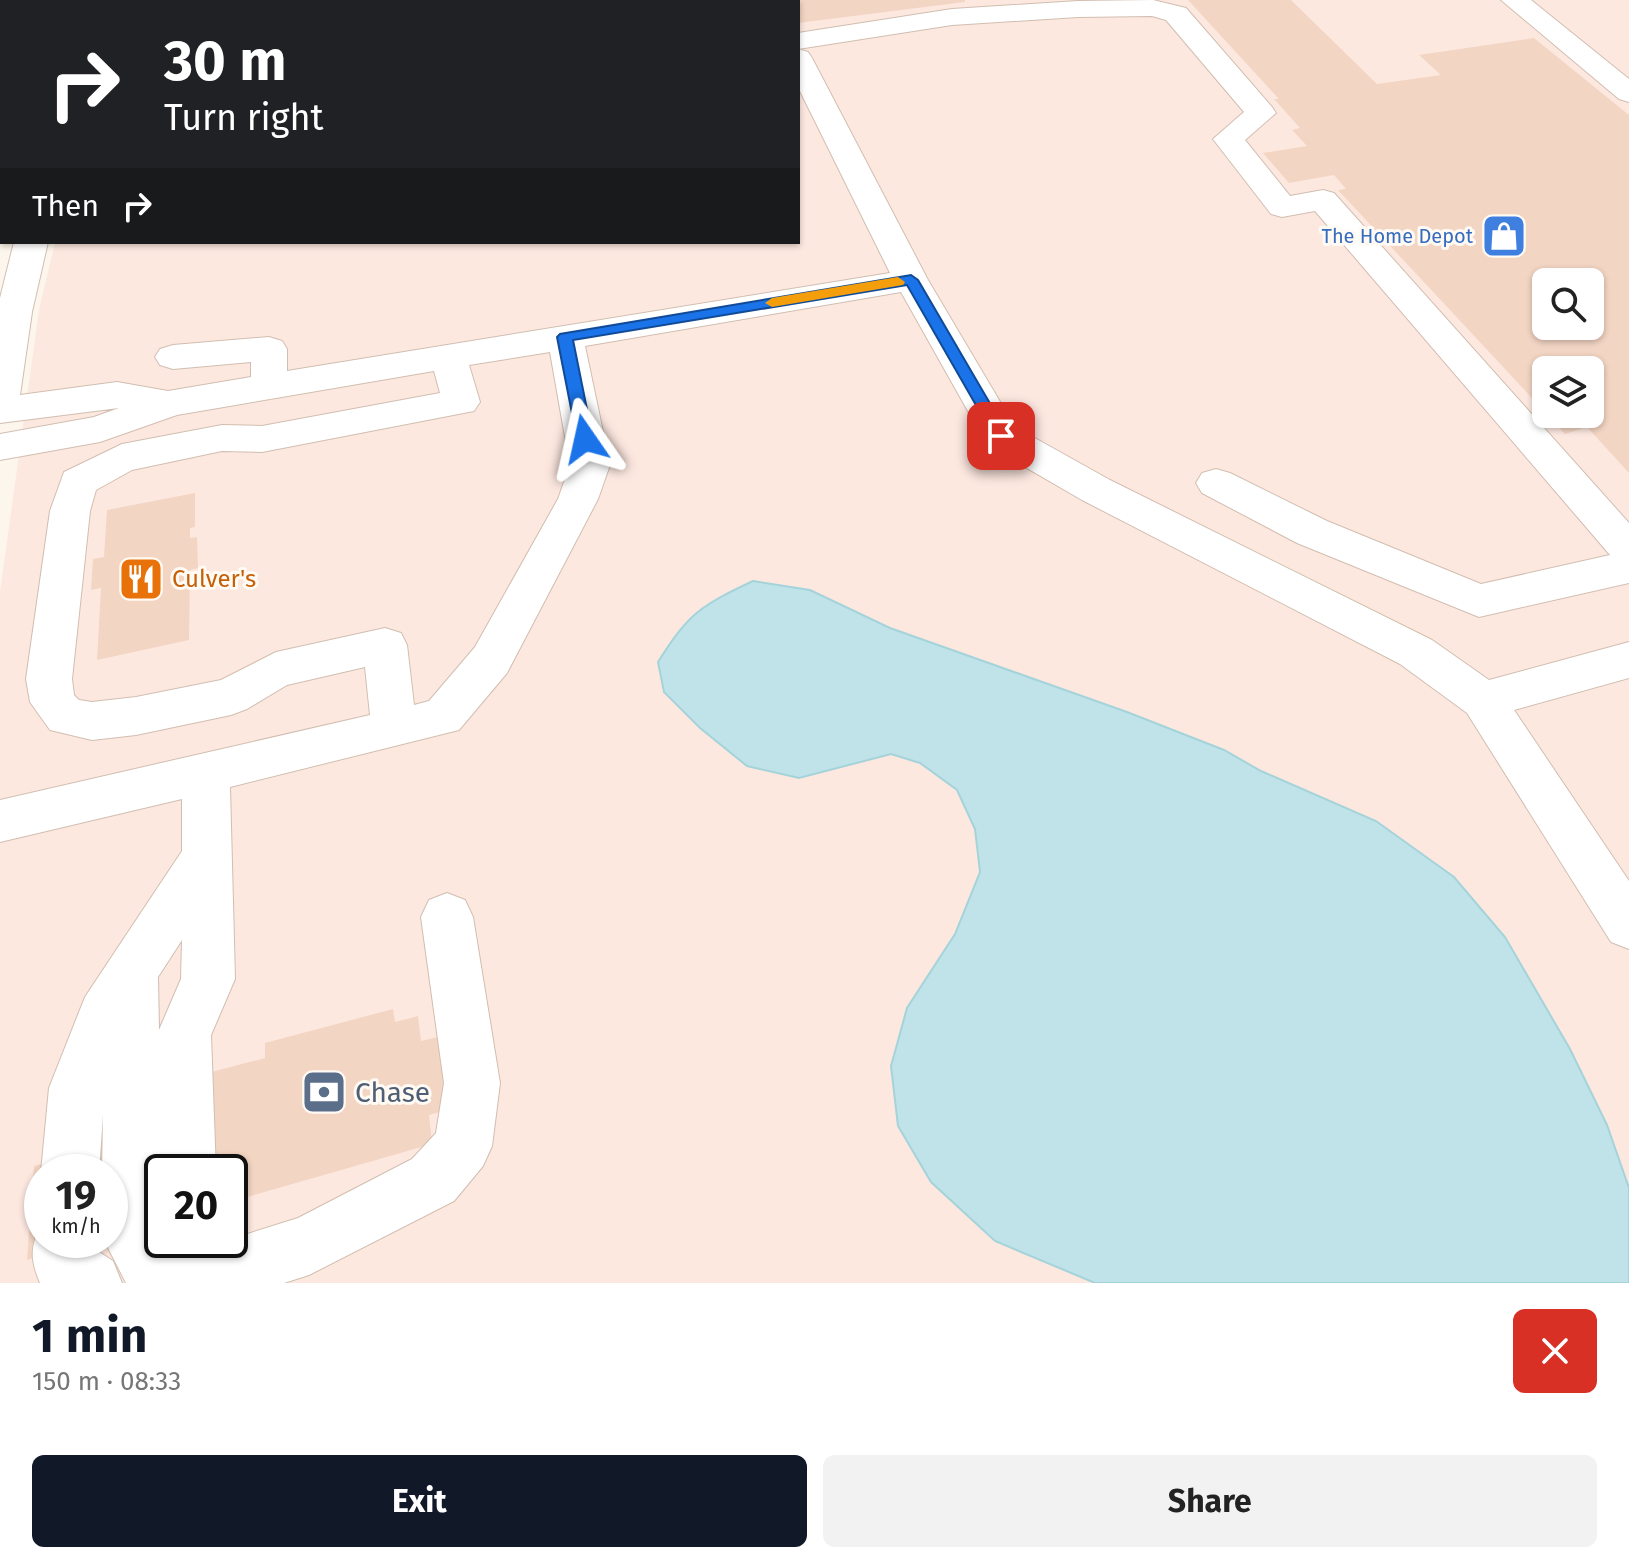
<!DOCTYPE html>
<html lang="en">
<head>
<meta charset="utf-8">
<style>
  :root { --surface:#fff; --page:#f2f2f2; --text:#222; --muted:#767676; --accent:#111827 }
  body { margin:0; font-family:"Fira Sans",sans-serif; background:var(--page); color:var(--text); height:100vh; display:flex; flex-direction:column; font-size:30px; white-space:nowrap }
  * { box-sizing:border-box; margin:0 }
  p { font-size:26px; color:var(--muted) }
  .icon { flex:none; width:44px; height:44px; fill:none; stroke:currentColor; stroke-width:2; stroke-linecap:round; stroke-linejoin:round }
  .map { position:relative; height:1283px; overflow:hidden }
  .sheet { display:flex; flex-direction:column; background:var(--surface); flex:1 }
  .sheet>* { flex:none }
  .guide { position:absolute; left:0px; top:0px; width:800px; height:244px; box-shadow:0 2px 6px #0004; background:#202124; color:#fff; overflow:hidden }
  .controls { position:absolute; left:1532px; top:268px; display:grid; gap:16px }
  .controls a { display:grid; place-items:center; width:72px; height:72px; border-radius:12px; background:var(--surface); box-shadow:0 2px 6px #0004; font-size:40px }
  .speed { position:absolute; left:24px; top:1154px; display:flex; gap:16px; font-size:40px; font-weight:700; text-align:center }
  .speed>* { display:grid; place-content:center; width:104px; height:104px; border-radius:50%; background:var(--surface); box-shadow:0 2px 6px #0004; line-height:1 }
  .speed small { font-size:20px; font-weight:400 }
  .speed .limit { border:4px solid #111; border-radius:12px; background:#fff; color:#111 }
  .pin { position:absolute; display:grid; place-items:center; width:68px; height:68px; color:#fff; margin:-34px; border-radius:16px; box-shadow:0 4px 12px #0006 }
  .me { position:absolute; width:88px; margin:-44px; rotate:349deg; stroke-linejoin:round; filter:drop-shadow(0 0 6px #0008) }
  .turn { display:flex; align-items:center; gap:28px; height:168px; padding:0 32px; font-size:36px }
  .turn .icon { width:104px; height:104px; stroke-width:2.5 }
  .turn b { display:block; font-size:56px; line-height:68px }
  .then { display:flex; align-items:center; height:76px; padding:0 32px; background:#0003; gap:16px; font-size:30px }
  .round { display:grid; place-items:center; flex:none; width:84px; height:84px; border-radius:12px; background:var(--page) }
  .overview { display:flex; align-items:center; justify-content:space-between; height:136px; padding:0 32px }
  h1 { font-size:48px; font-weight:700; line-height:60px; color:var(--accent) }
  .action { display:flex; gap:16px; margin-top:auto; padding:16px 32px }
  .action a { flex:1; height:92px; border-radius:12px; background:var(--accent); color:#fff; font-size:32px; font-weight:700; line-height:92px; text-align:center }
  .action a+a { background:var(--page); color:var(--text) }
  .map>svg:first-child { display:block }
  .commercial { fill:#fde8e0; fill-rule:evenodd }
  .water { fill:#bfe3e8; stroke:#a5d3da; stroke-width:2 }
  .building { fill:#f3d5c3; fill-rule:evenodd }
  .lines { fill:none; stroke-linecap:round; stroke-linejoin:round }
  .minor-casing { stroke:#d1beb0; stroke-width:2 }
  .minor { fill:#fff; fill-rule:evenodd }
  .route { fill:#1a73e8; stroke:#114b97; stroke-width:2 }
  .slow { fill:#f59e0b }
  .labels { text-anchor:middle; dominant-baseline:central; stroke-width:6; stroke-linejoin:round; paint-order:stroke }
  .far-shop-label { font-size:20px; fill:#366cbe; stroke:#fffaf3; text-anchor:end }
  .food-label { font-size:24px; fill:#c56008; stroke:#fffaf3; text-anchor:start }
  .near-service-label { font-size:28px; fill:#4e5e75; stroke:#fffaf3; text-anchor:start }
</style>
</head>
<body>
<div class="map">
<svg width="1629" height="1283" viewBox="0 0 1629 1283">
  <rect width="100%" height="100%" fill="#fdf6ec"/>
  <path class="commercial" d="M161,0h1468v1283h-1629v-691l39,-282 16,-68h743v-240zM1546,282h44v44h-44zM1546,370h44v44h-44zM42,1172h68v68h-68zM162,1172h68v68h-68z"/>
  <path class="water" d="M753,581l57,9 80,38 237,84 97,38 37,21 115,50 78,56 51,60 65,112 37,76 22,63v95h-534l-100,-42 -64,-59 -33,-56 -7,-60 16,-58 48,-74 25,-62 -5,-43 -18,-39 -37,-27 -29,-9 -92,24 -52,-12 -47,-38 -36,-36 -6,-30c31,-49 42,-56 95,-81z"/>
  <g class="building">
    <path d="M798,0h167v2l-167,21z"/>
    <path d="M1188,0h103l86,84 64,-9 -22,-20 115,-17 95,77v358l-42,-46 -22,7 -18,-20h43v-44h-44v43l-208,-223 8,-1 -12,-14 -45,8 -26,-30 44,-7 -15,-16 8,-2 -26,-29h5zM1546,282h44v44h-44z"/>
    <path d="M195,493v34l-5,1v10l7,-1 1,31 -8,2 -1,70 -92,20 4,-72 -10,2 2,-31 11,-2 3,-47z"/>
    <path d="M393,1009l2,13 23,-6 3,25 17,-4 9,73 -18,5 3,29 -202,58v-30h-68v50l-52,14v-64h-68v68l53,1 -68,19 7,-94 169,-46 1,-46 61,-16v-15z"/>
  </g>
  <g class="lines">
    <g class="minor-casing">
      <g id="minor">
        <path d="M1153,0l33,8 86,99 4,6 -31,27 45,56 33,-6 11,3 295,330v60l-150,34 -182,-74 -95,-50 -6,-10 6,-10 14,-4 14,4 97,48 154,63 129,-29 -295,-344 -33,6 -11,-3 -58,-75 31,-27 -78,-92 -14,-4 -74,1 -126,8 -154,24v-16l154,-24 126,-8z"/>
        <path d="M1501,0h30l98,79v23l-10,-3z"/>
        <path d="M798,49l10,3 4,6 116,222 87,147 95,53 322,160 57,40 140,-38v36l-115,32 115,171v68l-18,-7 -144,-229 -67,-49 -318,-164 -95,-55 -86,-153 -316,54 25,119 -12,34 -91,174 -48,57 -229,57 5,192 -24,56 5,137h-54v68h43l4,6 89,-28 114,-59 24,-26 8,-50 -23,-166 8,-17 18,-7 18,7 8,17 27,166 -8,63 -9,20 -29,35 -145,74 -25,8h-158l-22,-43h6v-68h-8l1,-57 -4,57h-57v3l-1,-3 8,-84 36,-91 97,-146v-52l-182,43v-42l370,-85 -5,-48 -78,18 -40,24 -16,6 -95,20 -44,5 -42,-10 -20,-28 -4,-23 24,-168 14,-39 58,-28 100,-19 40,1 178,-33 -6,-22 -257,44 -77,27 -100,18v-26l94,-17 25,-9 -119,15v-125l14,-56h34l-16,70 -12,83 97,-13 51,9 83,-14v-15l-78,7 -13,-4 -5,-8 5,-8 13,-4 96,-8 13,4 5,8v22l603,-98 -92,-186zM550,352l20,113 -12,34 -83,148 -46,54 -15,4 -7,-60 -6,-12 -16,-5 -109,24 -55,28 -85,17 -44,5 -13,-2 -5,-5 -2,-16 18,-168 6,-21 36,-20 90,-19 40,1 212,-41 6,-9 -11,-37zM182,940l-1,39 -22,51 -1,-53z"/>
        <rect x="0" y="74" width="2" height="18"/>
        <path d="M42,1221v19h52l-1,8 20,13 9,22h-82c-11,-26 -9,-37 2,-62z"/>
      </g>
    </g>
    <use href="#minor" class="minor"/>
  </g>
  <path class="route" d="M911,275l7,5 91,156 -2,4h-11l-89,-155 -334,55 20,99 -8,6 -8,-6 -20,-102 3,-3z"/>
  <path class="slow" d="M898,277l7,5 -2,3 -131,22 -7,-4 7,-5z"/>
  <defs>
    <g id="shop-square" transform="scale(2.3)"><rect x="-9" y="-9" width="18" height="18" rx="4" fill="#3f7fe0" stroke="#fffaf3"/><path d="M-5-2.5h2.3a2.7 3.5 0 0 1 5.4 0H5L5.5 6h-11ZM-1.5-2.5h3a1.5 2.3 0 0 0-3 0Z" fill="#fff"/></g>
    <g id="restaurant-square" transform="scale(2.3)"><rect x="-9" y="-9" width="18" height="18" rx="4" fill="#e8710a" stroke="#fffaf3"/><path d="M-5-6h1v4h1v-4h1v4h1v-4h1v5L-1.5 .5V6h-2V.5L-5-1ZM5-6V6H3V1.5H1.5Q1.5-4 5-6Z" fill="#fff"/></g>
    <g id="bank-square" transform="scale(2.3)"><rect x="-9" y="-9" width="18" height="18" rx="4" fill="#5c6f8a" stroke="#fffaf3"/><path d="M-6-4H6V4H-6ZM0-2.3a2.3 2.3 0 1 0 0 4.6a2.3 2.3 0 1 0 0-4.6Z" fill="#fff"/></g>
  </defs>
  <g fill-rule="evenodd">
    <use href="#shop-square" x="1504" y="236"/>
    <use href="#restaurant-square" x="141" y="579"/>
    <use href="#bank-square" x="324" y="1092"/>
  </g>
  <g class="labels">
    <g class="far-shop-label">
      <text x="1473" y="236">The Home Depot</text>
    </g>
    <g class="food-label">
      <text x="172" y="579">Culver's</text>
    </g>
    <g class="near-service-label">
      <text x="355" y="1092">Chase</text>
    </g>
  </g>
</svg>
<div class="controls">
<a><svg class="icon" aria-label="search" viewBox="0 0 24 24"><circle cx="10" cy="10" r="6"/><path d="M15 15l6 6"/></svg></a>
<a><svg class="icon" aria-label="layers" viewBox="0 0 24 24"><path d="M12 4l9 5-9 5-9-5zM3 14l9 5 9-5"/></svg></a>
</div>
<div class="speed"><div>19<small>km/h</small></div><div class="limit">20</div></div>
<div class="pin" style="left:1001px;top:436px;background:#d93025"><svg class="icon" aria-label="arrive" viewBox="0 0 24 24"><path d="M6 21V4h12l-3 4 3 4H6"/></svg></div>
<svg class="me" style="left:585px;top:439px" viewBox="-20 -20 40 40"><path d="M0-17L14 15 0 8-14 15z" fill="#1a73e8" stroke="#fff" stroke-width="4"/></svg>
<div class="guide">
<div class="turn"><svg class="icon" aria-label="right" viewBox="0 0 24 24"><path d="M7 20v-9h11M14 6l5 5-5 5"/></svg><div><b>30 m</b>Turn right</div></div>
<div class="then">Then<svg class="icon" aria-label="right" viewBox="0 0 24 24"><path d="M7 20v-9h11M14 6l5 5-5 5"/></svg></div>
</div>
</div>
<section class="sheet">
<div class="overview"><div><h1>1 min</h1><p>150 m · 08:33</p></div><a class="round" style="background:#d93025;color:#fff"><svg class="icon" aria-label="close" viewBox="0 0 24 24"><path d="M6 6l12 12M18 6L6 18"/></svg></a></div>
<div class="action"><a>Exit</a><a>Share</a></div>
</section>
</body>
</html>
